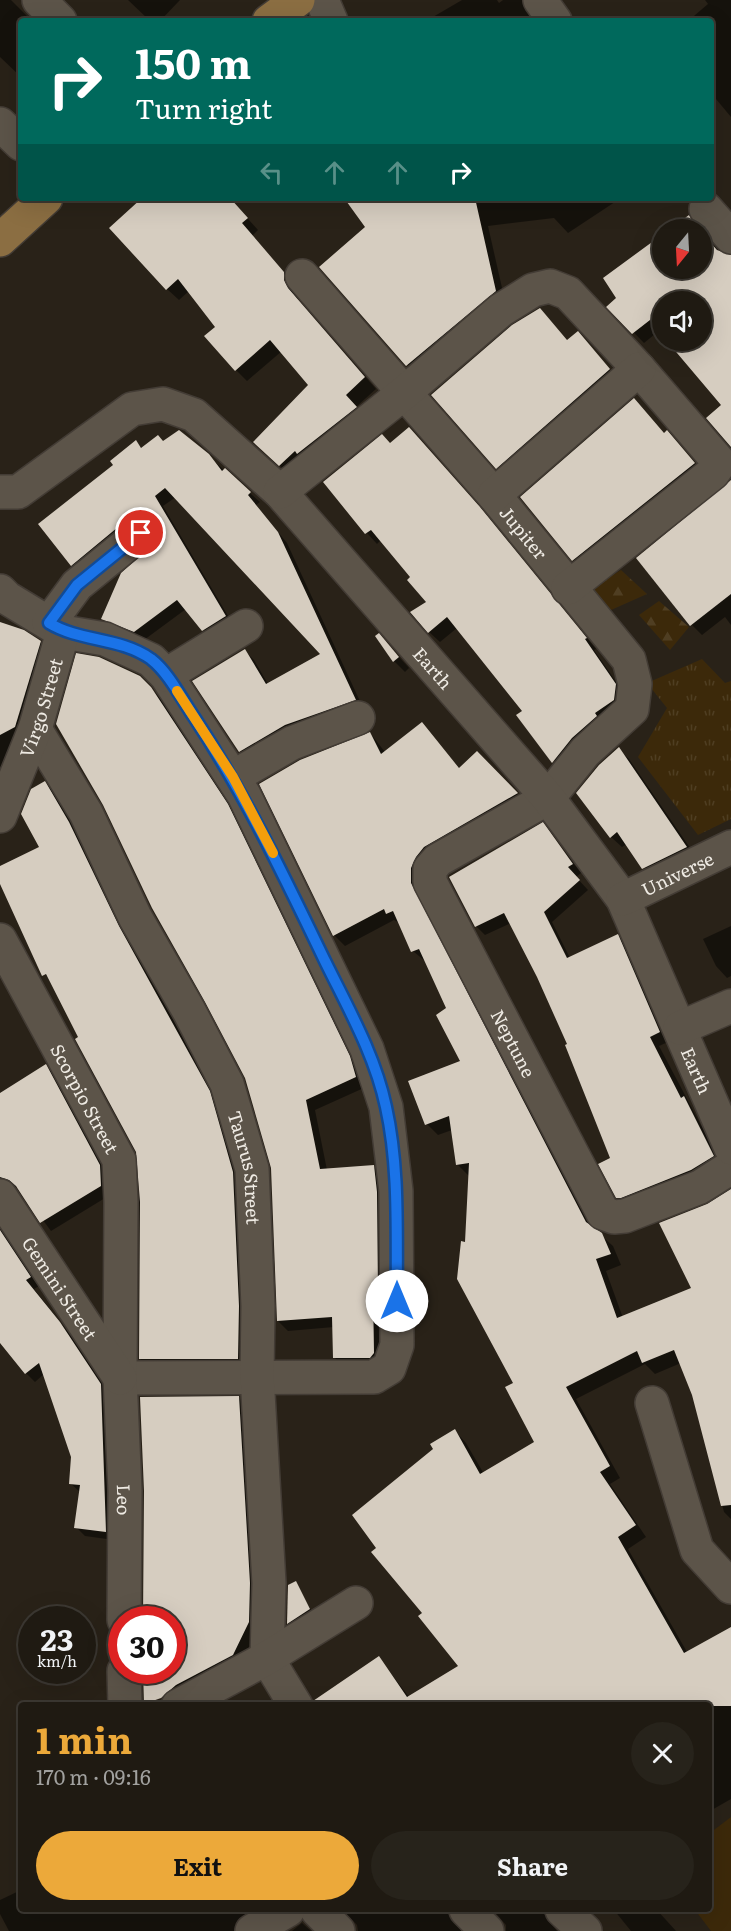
<!DOCTYPE html>
<html lang="en">
<head>
<meta charset="utf-8">
<style>
  :root { --surface:#1f1a12; --page:#27231b; --text:#f1f3f6; --muted:#a1a19f; --line:#3c3832; --accent:#eca93a }
  body { margin:0; font-family:Literata,serif; background:var(--page); color:var(--text); height:100vh; display:flex; flex-direction:column; font-size:22px; white-space:nowrap }
  * { box-sizing:border-box; margin:0 }
  p { font-size:20px; color:var(--muted) }
  .icon { flex:none; width:33px; height:33px; fill:none; stroke:currentColor; stroke-width:2; stroke-linecap:round; stroke-linejoin:round }
  .map { position:relative; flex:1; overflow:hidden }
  .drawer { position:absolute; left:18px; top:1702px; width:694px; height:210px; display:flex; flex-direction:column; background:var(--surface); border-radius:6px; box-shadow:0 6px 24px #0002,0 0 0 2px var(--line) }
  .drawer>* { flex:none }
  .guide { position:absolute; left:18px; top:18px; width:696px; height:183px; border-radius:6px; box-shadow:0 6px 24px #0002,0 0 0 2px var(--line); background:#00695c; color:#fff; overflow:hidden }
  .needle { width:39px; rotate:198deg }
  .controls { position:absolute; left:652px; top:219px; display:grid; gap:12px }
  .controls a { display:grid; place-items:center; width:60px; height:60px; border-radius:50%; background:var(--surface); box-shadow:0 6px 24px #0002,0 0 0 2px var(--line); font-size:30px }
  .speed { position:absolute; left:18px; top:1606px; display:flex; gap:12px; font-size:30px; font-weight:700; text-align:center }
  .speed>* { display:grid; place-content:center; width:78px; height:78px; border-radius:50%; background:var(--surface); box-shadow:0 6px 24px #0002,0 0 0 2px var(--line); line-height:1 }
  .speed small { font-size:15px; font-weight:400 }
  .speed .limit { border:9px solid #d22; background:#fff; color:#111 }
  .pin { position:absolute; display:grid; place-items:center; width:51px; height:51px; color:#fff; margin:-26px; border:3px solid #fff; border-radius:50%; box-shadow:0 2px 6px #0007 }
  .me { position:absolute; width:66px; margin:-33px; rotate:0deg; stroke-linejoin:round; filter:drop-shadow(0 0 4px #0008) }
  .turn { display:flex; align-items:center; gap:21px; height:126px; padding:0 18px; font-size:27px }
  .turn .icon { width:78px; height:78px; stroke-width:2.5 }
  .turn b { display:block; font-size:42px; line-height:51px }
  .lanes { display:flex; align-items:center; height:57px; padding:0 18px; background:#0003; justify-content:center; gap:30px; direction:ltr }
  .lanes .off { opacity:.35 }
  .round { display:grid; place-items:center; flex:none; width:63px; height:63px; border-radius:32px; background:var(--page) }
  .head { display:flex; align-items:center; justify-content:space-between; height:102px; padding:0 18px }
  h1 { font-size:36px; font-weight:700; line-height:45px; color:var(--accent) }
  .cta { display:flex; gap:12px; margin-top:auto; padding:12px 18px }
  .cta a { flex:1; height:69px; border-radius:36px; background:var(--accent); color:#111; font-size:24px; font-weight:700; line-height:69px; text-align:center }
  .cta a+a { background:var(--page); color:var(--text) }
  .map>svg:first-child { display:block }
  .grass { fill:url(#grass-tufts) }
  .forest { fill:url(#forest-firs) }
  .pitch { fill:#3c290a }
  .shadow { fill:#0007 }
  .building { fill:#d6cdc0 }
  .lines { fill:none; stroke-linecap:round; stroke-linejoin:round }
  .minor-casing { stroke:#433c35; stroke-width:36 }
  .major-casing { stroke:#433c35; stroke-width:36 }
  .minor { stroke:#5c5449; stroke-width:33 }
  .major { stroke:#8b6e42; stroke-width:33 }
  .route-casing { stroke:#114b97; stroke-width:15 }
  .route { stroke:#1a73e8; stroke-width:10 }
  .slow { stroke:#f59e0b; stroke-width:10 }
  .labels { text-anchor:middle; dominant-baseline:central; stroke-width:6; stroke-linejoin:round; paint-order:stroke }
  .street-label { font-size:18px; fill:#efebe4; stroke:#0f0c08 }
</style>
</head>
<body>
<div class="map">
<svg width="731" height="1931" viewBox="0 0 731 1931">
  <defs>
    <pattern id="grass-tufts" width="24" height="20" patternUnits="userSpaceOnUse" patternTransform="scale(1.5)"><rect width="24" height="20" fill="#3c290a"/><path d="M3 7l-1-3M5 7V3M7 7l1-3M15 17l-1-3M17 17v-4M19 17l1-3" fill="none" stroke="#4f3e22"/></pattern>
    <pattern id="forest-firs" width="22" height="20" patternUnits="userSpaceOnUse" patternTransform="scale(1.5)"><rect width="22" height="20" fill="#3c290a"/><path d="M5 1l3.5 6h-7zM16 11l3.5 6h-7z" fill="#4f3e22"/></pattern>
  </defs>
  <rect width="100%" height="100%" fill="#292218"/>
  <path class="grass" d="M702,659l23,24 6,-2v138l-33,16 -60,-78 29,-49 -20,-25z"/>
  <g class="forest">
    <path d="M621,570l26,24 -36,16 -27,-17z"/>
    <path d="M659,601l30,26 -19,23 -31,-35z"/>
  </g>
  <path class="pitch" d="M731,1817v114h-20l-16,-21h15v-77z"/>
  <g class="shadow">
    <path d="M0,0h11l21,21h-11v56l-21,-20z"/>
    <path d="M128,0h52l-20,21h-10z"/>
    <path d="M462,0h35l2,3 4,-3h28l4,21h-109z"/>
    <path d="M705,0h26v117l-20,-24v-72h-23l20,-17z"/>
    <path d="M144,198h85l29,32 -6,6 43,48v9l4,8 77,88 -20,18 11,12 -76,57 -25,-23 44,-68 -28,-34 -35,30 -11,-11 -19,-43 -28,-36 -10,9 -12,-11z"/>
    <path d="M346,198h275l-53,35 -14,-15 -66,8 17,75 -88,74 -95,-107 45,-41z"/>
    <path d="M702,231l18,22 11,3v191l-23,-29 16,-12 -22,-66v-38h-39v32l-3,-4 -16,13 -35,-36 9,-8 45,-63v32h39z"/>
    <path d="M586,341l31,37 -112,97 -8,-7 70,-126z"/>
    <path d="M180,431l80,71 -4,3 31,38 77,167 -115,51 -9,-10 5,-100 9,9 14,24 55,-30 -147,-157 -13,9 71,120 -22,14 -26,-31 -42,31 -32,-12 -9,-9 57,-78 -1,-16 -10,-2 -67,51 -10,-9 43,-100 21,-23 6,7 22,-6z"/>
    <path d="M664,434l11,6 27,32 -121,96 -8,-8z"/>
    <path d="M390,444l100,76 106,129 -2,1 32,46 -62,76 -46,-56 6,-5 -67,-83 -17,14 -11,-10 -1,-30 -16,-24 -31,-38 -4,4 -10,-11 -42,-51z"/>
    <path d="M731,482v143l-6,-8 -23,18 -10,-10z"/>
    <path d="M0,624l40,18 9,9 -49,128z"/>
    <path d="M377,636l12,10 20,22 -4,4 -11,-11z"/>
    <path d="M139,677l22,22 76,117 122,252 7,19 -51,23 12,60 46,-4 11,11 -1,188 -39,2 -10,-10v-30l-46,4 -10,-10 -6,-153z"/>
    <path d="M422,724l38,45 17,-16 51,52 -106,90 172,334 19,17 8,19 -15,6 17,47 70,-30 15,-82 23,-15v328l-7,-7 -30,-118 -13,-31 -26,11 -10,-10 -69,35 44,79 -10,6 36,53 -18,12 59,103 44,-24v171l-21,12v-105h-368l37,-48 30,39 52,-30 -37,-54 31,-182 11,12 18,31 52,-32 -70,-199 3,-67 -12,-12 -5,-34 -14,5 -11,-11 35,-62 -14,-54 -22,-46 -13,-11 -12,-27 -7,-4 -49,26 -11,-11 36,-202 15,19z"/>
    <path d="M618,749l11,10 68,99 -43,21 -27,-35 -5,3 -11,-10z"/>
    <path d="M45,783l10,10 24,41 49,104 91,165 24,80 5,185 -98,1 -10,-10 -1,-201 -62,-119 3,-2 -29,-56 -6,-7 -45,-93v-13l41,-20z"/>
    <path d="M543,824l38,49 -5,4 12,13 -36,32 18,36 48,-22 9,9 41,97 -9,4 63,119 -95,41 -10,-9 -5,-38 -43,-114 -30,-69 -28,-53 -26,12 -9,-9z"/>
    <path d="M731,926v50l-4,2 -11,-12 -13,-27z"/>
    <path d="M46,1066l9,9 54,101 1,19 -59,36 -32,-43 -11,-2 -8,3v-95z"/>
    <path d="M0,1228l39,58 -5,3 35,44 41,61 4,146 -29,-4 -9,-9 4,-35 -10,-9 3,-26 -29,-83 -9,8 -9,-9 -26,-69z"/>
    <path d="M239,1398l10,10 10,225 -16,32 -74,39 -11,-11 -12,-22h26v-51h-28z"/>
    <path d="M295,1583l19,32 -21,13 -5,-5z"/>
    <path d="M21,1890v20h247l-33,21h-226l-9,-17v-14z"/>
    <path d="M343,1910h120l-4,8 2,13h-103l-1,-6z"/>
    <path d="M493,1910h48l16,21h-51v-6z"/>
    <path d="M614,1910h43l19,21h-45z"/>
    <path d="M302,1923l9,8h-19z"/>
  </g>
  <g class="building">
    <path d="M142,198h88l18,20 -6,5 42,49v8l4,8 77,89 -19,18 11,12 -60,47 -2,-3 -16,15 -26,-24 55,-57 -38,-45 -35,31 -31,-35 11,-9 -37,-48 -12,11 -57,-62z"/>
    <path d="M344,198h131l21,93 -90,75 -87,-99 46,-40z"/>
    <path d="M689,215l10,15h-30z"/>
    <path d="M702,233l15,17 14,5v192l-25,-29 15,-13 -55,-65h36v-38h-39v35l-13,-17 -18,14 -26,-27 10,-9 -13,-20 60,-44v34h39z"/>
    <path d="M540,308l27,32 11,-9 32,38 -114,100 -65,-74 81,-70z"/>
    <path d="M634,398l30,35 3,-3 28,33 -123,98 -52,-64z"/>
    <path d="M409,427l71,80 107,131 -2,1 31,45 -2,16 -19,13 2,3 -25,22 -20,25 -36,-48 6,-4 -75,-94 -19,16 -18,-21 16,-10 -19,-22 3,-3 -39,-47 -6,4 -42,-52 59,-48 8,9z"/>
    <path d="M179,430l30,24 13,17 3,-3 26,24 -3,3 30,37 78,168 -71,25 -46,27 -47,-71 53,-32 21,35 54,-30 -155,-166 -10,8 71,120 -24,15 -25,-31 -43,32 -33,-13 20,-46 37,-33 1,-11 -3,-7 -8,-6 -9,-2 -10,4 -58,48 -33,-42 75,-59 -3,-4 26,-21 5,8 17,-13 5,6z"/>
    <path d="M731,480v114l-41,32 -54,-68z"/>
    <path d="M0,622l24,8 17,11 -26,86 -15,8z"/>
    <path d="M379,633l20,24 -6,5 -18,-26z"/>
    <path d="M76,653l23,4 41,19 11,11 77,117 122,252 6,21 -50,23 14,69 54,-4 3,27 1,97h-5l1,64 -4,5h-37l-1,-41 -55,4 -6,-153 -26,-90 -40,-76 -53,-94 -49,-103 -47,-81z"/>
    <path d="M422,722l37,46 18,-17 41,42 -94,54 -8,10 -5,11v15l175,339 16,11 9,21 -15,5 21,59 74,-30 -32,-65 48,-19 24,-15v316l-10,1 -29,-111 -18,-45 -32,13 -5,-12 -71,36 44,79 -10,6 36,53 -18,12 66,116 47,-26v79h-416l-2,-5 66,-45 28,41 51,-31 -40,-50 4,-3 -51,-61 5,-4 -24,-33 81,-66 -3,-5 25,-15 25,45 54,-32 -29,-55 8,-4 -56,-104 4,-38 4,1 4,-79 -13,2 -7,-49 -24,9 -17,-44 52,-20 -24,-46 10,-7 -27,-59 -8,3 -18,-41 -7,3 -2,-5 -51,27 -74,-152 41,-24 70,-28 11,22z"/>
    <path d="M619,747l68,100 -45,22 -25,-37 -7,6 -34,-45 23,-28z"/>
    <path d="M45,781l24,41 50,104 91,165 23,81 6,134 -1,53h-99l1,-157 -4,-50 -61,-113 3,-2 -32,-63 -4,2 -42,-92v-18l39,-19 -18,-33 10,-25z"/>
    <path d="M543,822l30,42 -5,3 12,13 -36,32 23,46 51,-24 42,98 -10,5 31,61 3,-2 30,60 -23,14 -70,28h-5l-18,-34 12,-6 -45,-113 2,-1 -30,-67 -33,-64 -29,14 -26,-50z"/>
    <path d="M46,1064l54,101 1,21 -61,37 -24,-37 -7,-6 -9,-3v-84z"/>
    <path d="M0,1230l31,47 -5,3 34,42 41,62 5,148 -32,-4 6,-43 -11,-1 2,-27 -32,-94 -14,11 -25,-31z"/>
    <path d="M239,1396l11,187 -1,39 -16,33 -57,30 -15,13 -17,6 -1,-33h29v-51h-29l1,-129 -4,-94z"/>
    <path d="M296,1581l14,28 -23,15 1,-39z"/>
  </g>
  <g class="lines">
    <g class="minor-casing">
      <g id="minor">
        <path d="M39,0l21,21"/>
        <path d="M322,0l9,21"/>
        <path d="M540,0l15,21"/>
        <path d="M0,124l21,20"/>
        <path d="M706,209l25,28"/>
        <path id="s1" d="M302,276l192,219 135,165 6,24 -3,25 -47,43 -37,46 -110,62 -8,9v13l173,331 11,4 11,-1 75,-29 31,-20"/>
        <path id="s2" d="M0,492h18l114,-83 31,-5 31,11 86,77 268,306 75,101 108,249"/>
        <path d="M280,492l124,-99 97,-83 32,-20 17,-4 18,7 71,76 81,94 -7,10 -145,115"/>
        <path d="M494,495l145,-126"/>
        <path d="M0,591l7,7 56,34 42,7 46,21 15,15 78,120 123,254 19,58 10,84 1,154 -8,23 -15,9 -254,1"/>
        <path d="M49,623l28,-38 64,-52"/>
        <path d="M166,675l80,-49"/>
        <path id="s3" d="M35,729l51,84 49,104 54,94 38,73 25,85 6,137 -1,70 12,207 -2,75"/>
        <path d="M233,777l59,-34 66,-25"/>
        <path id="s4" d="M0,816l35,-87 28,-97"/>
        <path id="s5" d="M623,899l108,-52"/>
        <path id="s6" d="M0,940l119,220 2,42 -1,176 5,113 -1,129"/>
        <path d="M680,1028l51,-22"/>
        <path id="s7" d="M0,1196l120,182"/>
        <path d="M652,1403l45,147 34,37"/>
        <path d="M267,1658l29,48"/>
        <path d="M124,1671l1,35"/>
        <path d="M178,1706l89,-48 89,-55"/>
        <path d="M317,1910l21,21"/>
        <path d="M466,1910l21,21"/>
        <path d="M562,1910l23,21"/>
        <path d="M252,1931l36,-21"/>
      </g>
    </g>
    <g class="major-casing">
      <g id="major">
        <path d="M269,21l29,-21"/>
        <path d="M0,240l46,-42"/>
      </g>
    </g>
    <use href="#minor" class="minor"/>
    <use href="#major" class="major"/>
  </g>
  <g class="lines">
    <g class="route-casing">
      <path id="route" d="M141,533l-64,52 -28,38c31,19 71,14 102,36 18,14 30,39 43,58 52,79 90,159 131,244 23,47 50,94 61,146 14,63 10,130 11,194"/>
    </g>
    <use href="#route" class="route"/>
    <path class="slow" d="M177,691l56,86 40,76"/>
  </g>
  <g class="labels">
    <g class="street-label">
      <text stroke="none"><textPath href="#s1" startOffset="339">Jupiter</textPath></text>
      <text stroke="none"><textPath href="#s2" startOffset="572">Earth</textPath></text>
      <text stroke="none"><textPath href="#s4" startOffset="116">Virgo Street</textPath></text>
      <text stroke="none"><textPath href="#s5" startOffset="60">Universe</textPath></text>
      <text stroke="none"><textPath href="#s1" startOffset="1010">Neptune</textPath></text>
      <text stroke="none"><textPath href="#s2" startOffset="1058">Earth</textPath></text>
      <text stroke="none"><textPath href="#s6" startOffset="180">Scorpio Street</textPath></text>
      <text stroke="none"><textPath href="#s3" startOffset="490">Taurus Street</textPath></text>
      <text stroke="none"><textPath href="#s7" startOffset="110">Gemini Street</textPath></text>
      <text stroke="none"><textPath href="#s6" startOffset="590">Leo</textPath></text>
    </g>
  </g>
</svg>
<div class="controls">
<a><svg class="needle" viewBox="-14 -14 28 28"><path d="M0-13l5 13h-10z" fill="#e53935"/><path d="M0 13l5-13h-10z" fill="#a1a19f"/></svg></a>
<a><svg class="icon" aria-label="sound" viewBox="0 0 24 24"><path d="M4 9h4l5-4v14l-5-4H4zM17 9q2 3 0 6"/></svg></a>
</div>
<div class="speed"><div>23<small>km/h</small></div><div class="limit">30</div></div>
<div class="pin" style="left:141px;top:533px;background:#d93025"><svg class="icon" aria-label="arrive" viewBox="0 0 24 24"><path d="M6 21V4h12l-3 4 3 4H6"/></svg></div>
<svg class="me" style="left:397px;top:1301px" viewBox="-20 -20 40 40"><circle r="19" fill="#fff"/><path d="M0-13L10 11 0 6-10 11z" fill="#1a73e8"/></svg>
<div class="guide">
<div class="turn"><svg class="icon" aria-label="right" viewBox="0 0 24 24"><path d="M7 20v-9h11M14 6l5 5-5 5"/></svg><div><b>150 m</b>Turn right</div></div>
<div class="lanes"><svg class="icon off" aria-label="left" viewBox="0 0 24 24"><path d="M17 20v-9H6M10 6l-5 5 5 5"/></svg><svg class="icon off" aria-label="ahead" viewBox="0 0 24 24"><path d="M12 20V5M6 11l6-6 6 6"/></svg><svg class="icon off" aria-label="ahead" viewBox="0 0 24 24"><path d="M12 20V5M6 11l6-6 6 6"/></svg><svg class="icon" aria-label="right" viewBox="0 0 24 24"><path d="M7 20v-9h11M14 6l5 5-5 5"/></svg></div>
</div>
<section class="drawer">
<div class="head"><div><h1>1 min</h1><p>170 m · 09:16</p></div><a class="round"><svg class="icon" aria-label="close" viewBox="0 0 24 24"><path d="M6 6l12 12M18 6L6 18"/></svg></a></div>
<div class="cta"><a>Exit</a><a>Share</a></div>
</section>
</div>
</body>
</html>
